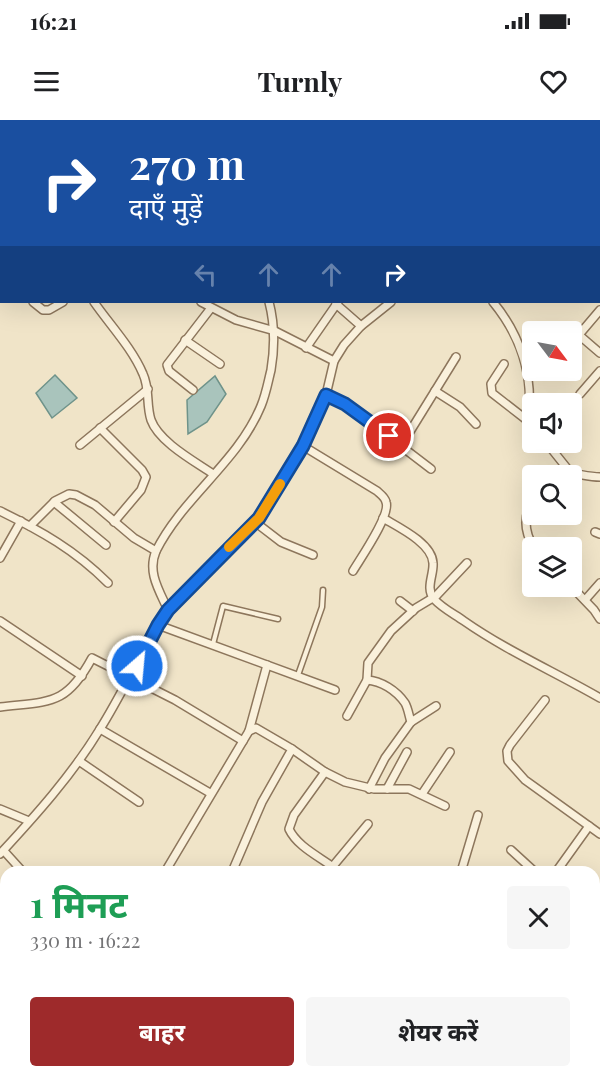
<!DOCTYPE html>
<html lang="hi">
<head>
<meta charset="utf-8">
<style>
  :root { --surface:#fff; --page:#f6f6f6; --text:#202124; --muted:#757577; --accent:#9e2a2b }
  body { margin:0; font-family:"Playfair Display","Noto Sans Devanagari",serif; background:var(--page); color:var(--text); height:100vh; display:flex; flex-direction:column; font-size:22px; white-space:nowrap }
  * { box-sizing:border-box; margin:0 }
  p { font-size:20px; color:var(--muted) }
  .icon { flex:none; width:33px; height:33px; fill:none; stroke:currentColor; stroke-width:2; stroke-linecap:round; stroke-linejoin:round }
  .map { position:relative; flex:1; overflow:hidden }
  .side { position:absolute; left:0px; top:746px; width:600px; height:212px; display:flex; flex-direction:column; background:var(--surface); border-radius:18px 18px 0 0; box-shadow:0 6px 24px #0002 }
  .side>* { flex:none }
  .top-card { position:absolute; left:0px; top:0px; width:600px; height:183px; box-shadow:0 6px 24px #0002; background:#1a4fa0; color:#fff; overflow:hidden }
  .needle { width:39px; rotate:122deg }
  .buttons { position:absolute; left:522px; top:201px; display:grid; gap:12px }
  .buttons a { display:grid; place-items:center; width:60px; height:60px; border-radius:6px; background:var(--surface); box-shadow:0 6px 24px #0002; font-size:30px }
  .pin { position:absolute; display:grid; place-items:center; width:51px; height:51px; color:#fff; margin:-26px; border:3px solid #fff; border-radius:50%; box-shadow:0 2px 6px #0007 }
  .me { position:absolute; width:66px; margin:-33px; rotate:27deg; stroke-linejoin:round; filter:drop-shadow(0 0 4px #0008) }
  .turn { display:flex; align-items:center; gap:21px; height:126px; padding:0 30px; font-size:27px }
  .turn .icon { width:78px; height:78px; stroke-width:2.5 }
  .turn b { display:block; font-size:42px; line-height:51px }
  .lanes { display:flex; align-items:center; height:57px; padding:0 30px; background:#0003; justify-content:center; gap:30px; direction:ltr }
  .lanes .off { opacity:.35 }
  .round { display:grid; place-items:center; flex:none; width:63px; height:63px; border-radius:6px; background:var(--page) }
  .summary { display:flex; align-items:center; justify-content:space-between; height:102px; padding:0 30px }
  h1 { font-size:36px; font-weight:700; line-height:45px; color:#1e9e55 }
  .action { display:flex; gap:12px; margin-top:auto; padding:12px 30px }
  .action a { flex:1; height:69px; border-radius:6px; background:var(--accent); color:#fff; font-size:24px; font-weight:700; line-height:69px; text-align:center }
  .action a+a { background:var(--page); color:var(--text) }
  .status { display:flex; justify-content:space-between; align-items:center; height:42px; padding:0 30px; background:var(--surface); direction:ltr }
  .status svg { height:16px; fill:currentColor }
  header { display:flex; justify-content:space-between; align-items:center; height:78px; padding:0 30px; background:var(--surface); font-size:27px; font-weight:700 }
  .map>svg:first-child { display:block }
  .water { fill:#a9c4bc; stroke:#6f938a; stroke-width:1.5 }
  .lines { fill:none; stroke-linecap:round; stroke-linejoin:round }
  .service-casing { stroke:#8d765c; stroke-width:7 }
  .minor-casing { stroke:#8d765c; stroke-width:10 }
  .service { stroke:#faf1dc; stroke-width:4 }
  .minor { stroke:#faf1dc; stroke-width:7 }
  .route-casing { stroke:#114b97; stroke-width:15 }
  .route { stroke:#1a73e8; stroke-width:10 }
  .slow { stroke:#f59e0b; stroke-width:10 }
</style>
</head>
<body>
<div class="status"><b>16:21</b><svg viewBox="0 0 49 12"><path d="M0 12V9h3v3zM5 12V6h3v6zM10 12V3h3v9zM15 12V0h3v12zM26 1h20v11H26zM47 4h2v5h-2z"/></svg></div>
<header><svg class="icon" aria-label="menu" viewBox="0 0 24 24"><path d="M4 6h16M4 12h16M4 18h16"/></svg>Turnly<svg class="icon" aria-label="heart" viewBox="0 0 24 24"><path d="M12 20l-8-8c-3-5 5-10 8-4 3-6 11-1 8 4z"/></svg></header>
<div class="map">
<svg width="600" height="956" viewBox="0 0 600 956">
  <rect width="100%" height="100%" fill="#f0e4c8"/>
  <g class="water">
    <path d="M55,255l22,23 -25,20 -16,-25z"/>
    <path d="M215,256l11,18 -19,28 -19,12 -1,-34z"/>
  </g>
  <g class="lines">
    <g class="service-casing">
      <g id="service">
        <path d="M213,524l10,-38 55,13"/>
        <path d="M298,555l24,-68 1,-17"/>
      </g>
    </g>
    <g class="minor-casing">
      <g id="minor">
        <path d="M550,0l2,2"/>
        <path d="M46,2v-2"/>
        <path d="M262,2l1,-2"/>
        <path d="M376,2l1,-2"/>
        <path d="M475,2l1,-2"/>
        <path d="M0,7h2"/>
        <path d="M598,25l2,-1"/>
        <path d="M0,78l2,1"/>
        <path d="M0,151h2"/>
        <path d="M598,163l2,2"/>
        <path d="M33,182l10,8h6l14,-8"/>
        <path d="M94,182c16,23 38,46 49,72 7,15 3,31 8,46 8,22 43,41 62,54"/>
        <path d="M201,182l35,18 39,11 59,30"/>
        <path d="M493,182c28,34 41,75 35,119l4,5"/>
        <path d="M336,184l25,22"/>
        <path d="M579,215l21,18"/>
        <path d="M185,220l35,24"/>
        <path d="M572,223l28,-33"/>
        <path d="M306,228l32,-46"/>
        <path d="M504,244l-13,20 1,9 36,28"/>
        <path d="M193,270l-24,-19 -2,-6 44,-57"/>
        <path d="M435,271l25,16 16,17"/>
        <path d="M580,274l20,-23"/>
        <path d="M326,275l33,19 72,55"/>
        <path d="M100,308l42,42 4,7 -5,13 -27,32"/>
        <path d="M546,322l24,30"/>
        <path d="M80,325l68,-56"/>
        <path d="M303,326l74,45c3,3 8,6 9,11 5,13 -26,57 -33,69"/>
        <path d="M401,326l55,-89"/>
        <path d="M554,356l2,-3c16,-2 29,4 44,4"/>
        <path d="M54,382l52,43"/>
        <path d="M532,383c-9,14 -7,30 2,45"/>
        <path d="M0,391c41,20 75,39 108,72"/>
        <path d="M383,398c15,9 49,25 50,45 1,12 -8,25 1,36 8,9 20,15 30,22 43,30 91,51 136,77"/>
        <path d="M255,402l26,20 32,13"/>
        <path d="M30,406l25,-25 14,-7 7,1 19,10 39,33 22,13c-9,21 3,39 12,59"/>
        <path d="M595,412l5,2"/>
        <path d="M156,431c27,-54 82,-89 105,-145 5,-12 7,-24 10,-36 4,-24 4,-45 -2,-68"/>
        <path d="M0,438l21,-37"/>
        <path d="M571,466l23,24 6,9"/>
        <path d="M585,480l15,-17"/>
        <path d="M400,481l13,10"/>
        <path d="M0,501l82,55"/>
        <path d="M158,505l177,65"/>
        <path d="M367,560c14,1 29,10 38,23 3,5 4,13 6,19"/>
        <path d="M545,580l-35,45 -3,6 1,10 17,19 75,54"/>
        <path d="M0,587c50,-6 66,-1 92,-49l83,42 68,41 -78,131"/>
        <path d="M347,596l20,-36 1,-17 23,-32 25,-23 20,-12 31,-33"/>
        <path d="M100,609l110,64"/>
        <path d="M249,611l18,-66"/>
        <path d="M292,629l33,23 20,10 29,7h35l36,17"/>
        <path d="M79,641l60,41"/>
        <path d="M325,652l-31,43 -5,14c8,17 29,27 44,38"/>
        <path d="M369,669l16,-31 26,-36 25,-16"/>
        <path d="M387,669l20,-37"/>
        <path d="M422,674l28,-42"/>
        <path d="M0,689l29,12"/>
        <path d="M511,730l24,22"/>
        <path d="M4,731l19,21"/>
        <path d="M0,734c36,-39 72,-79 100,-125 24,-38 43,-82 68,-119l91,-92 44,-72 23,-51 8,-34 10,-16 17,-19 30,-24"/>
        <path d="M232,752l30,-70 30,-53 -36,-21 -7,3 -6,10"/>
        <path d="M328,752l40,-48"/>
        <path d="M461,752l17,-57"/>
        <path d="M556,752l33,-46"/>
        <path d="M594,886l6,-10"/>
        <path d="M594,948l6,4"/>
        <path d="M146,951l7,5"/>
        <path d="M458,951l7,5"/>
        <path d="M15,956l2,-5"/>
        <path d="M62,956l3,-5"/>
        <path d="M312,956l3,-5"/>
        <path d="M550,956l3,-5"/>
      </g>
    </g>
    <use href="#service" class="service"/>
    <use href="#minor" class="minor"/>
  </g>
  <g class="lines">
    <g class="route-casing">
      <path id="route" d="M137,546l21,-41 10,-15 91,-92 44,-72 23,-51 19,9 44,32"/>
    </g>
    <use href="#route" class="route"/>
    <path class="slow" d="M229,427l30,-29 21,-34"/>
  </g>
</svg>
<div class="buttons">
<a><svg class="needle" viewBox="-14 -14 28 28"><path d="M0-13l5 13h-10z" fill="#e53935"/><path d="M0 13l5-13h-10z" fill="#757577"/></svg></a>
<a><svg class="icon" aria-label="sound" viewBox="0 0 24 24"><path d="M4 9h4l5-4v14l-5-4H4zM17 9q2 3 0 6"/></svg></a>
<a><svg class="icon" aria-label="search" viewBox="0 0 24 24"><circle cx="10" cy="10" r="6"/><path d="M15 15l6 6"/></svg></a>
<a><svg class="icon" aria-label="layers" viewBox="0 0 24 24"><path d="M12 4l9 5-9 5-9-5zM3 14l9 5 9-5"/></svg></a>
</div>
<div class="pin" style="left:389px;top:316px;background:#d93025"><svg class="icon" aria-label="arrive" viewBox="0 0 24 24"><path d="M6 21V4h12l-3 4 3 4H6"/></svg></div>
<svg class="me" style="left:137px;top:546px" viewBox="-20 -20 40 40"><circle r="17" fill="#1a73e8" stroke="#fff" stroke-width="3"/><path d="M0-11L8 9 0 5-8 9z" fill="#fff"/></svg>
<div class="top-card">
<div class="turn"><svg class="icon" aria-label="right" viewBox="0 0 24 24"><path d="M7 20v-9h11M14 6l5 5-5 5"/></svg><div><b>270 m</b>दाएँ मुड़ें</div></div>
<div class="lanes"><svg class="icon off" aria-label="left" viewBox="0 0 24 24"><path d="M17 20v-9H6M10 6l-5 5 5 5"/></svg><svg class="icon off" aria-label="ahead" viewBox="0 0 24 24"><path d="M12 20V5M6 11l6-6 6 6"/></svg><svg class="icon off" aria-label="ahead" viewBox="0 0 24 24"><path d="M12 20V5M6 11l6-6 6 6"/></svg><svg class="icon" aria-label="right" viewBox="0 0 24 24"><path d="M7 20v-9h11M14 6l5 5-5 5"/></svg></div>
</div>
<section class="side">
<div class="summary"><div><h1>1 मिनट</h1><p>330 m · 16:22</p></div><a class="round"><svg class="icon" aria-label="close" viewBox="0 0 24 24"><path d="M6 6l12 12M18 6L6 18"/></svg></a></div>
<div class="action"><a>बाहर</a><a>शेयर करें</a></div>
</section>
</div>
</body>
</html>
